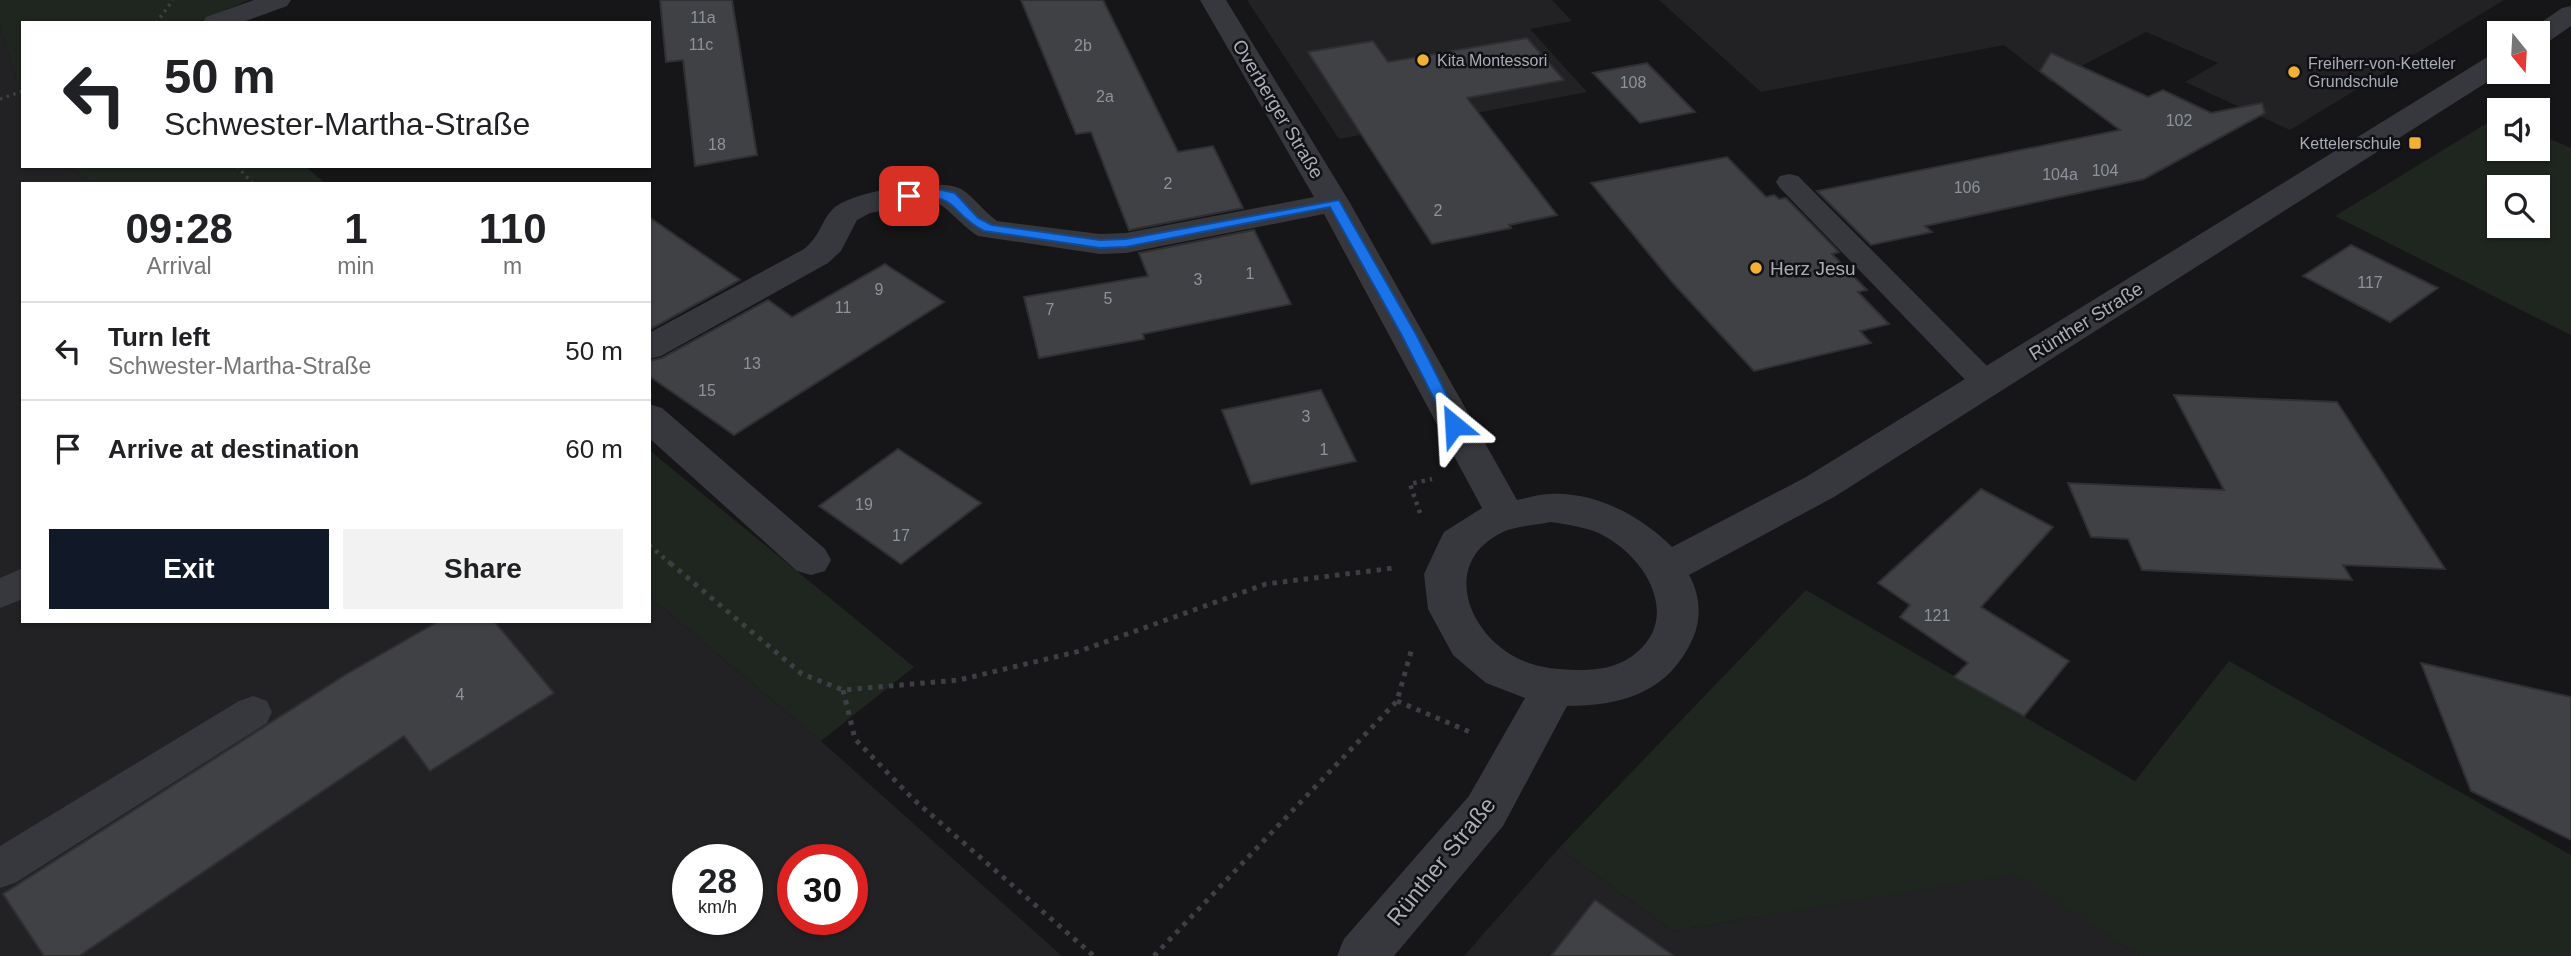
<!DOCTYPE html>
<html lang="en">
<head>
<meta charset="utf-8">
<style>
  :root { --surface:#fff; --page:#f2f2f2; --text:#202124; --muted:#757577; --line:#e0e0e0; --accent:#111827 }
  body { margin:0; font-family:Arial,sans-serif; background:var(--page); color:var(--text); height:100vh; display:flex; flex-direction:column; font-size:26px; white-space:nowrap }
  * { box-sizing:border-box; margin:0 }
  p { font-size:23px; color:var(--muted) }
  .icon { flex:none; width:38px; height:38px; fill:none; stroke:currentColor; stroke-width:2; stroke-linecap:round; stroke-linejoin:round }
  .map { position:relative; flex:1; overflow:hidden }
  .details { position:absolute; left:21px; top:182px; width:630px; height:441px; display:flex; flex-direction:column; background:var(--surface); border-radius:0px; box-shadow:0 2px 5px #0004 }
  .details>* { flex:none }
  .hud { position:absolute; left:21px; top:21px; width:630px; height:147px; border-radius:0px; box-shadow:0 2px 5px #0004; background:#fff; color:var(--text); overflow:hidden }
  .needle { width:46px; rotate:162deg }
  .controls { position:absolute; left:2487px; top:21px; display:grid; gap:14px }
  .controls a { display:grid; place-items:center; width:63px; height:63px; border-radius:0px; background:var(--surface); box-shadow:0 2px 5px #0004; font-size:35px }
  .speed { position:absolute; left:672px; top:844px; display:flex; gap:14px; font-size:35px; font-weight:700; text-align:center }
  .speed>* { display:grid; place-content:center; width:91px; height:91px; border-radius:50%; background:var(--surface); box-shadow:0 2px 5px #0004; line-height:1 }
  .speed small { font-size:18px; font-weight:400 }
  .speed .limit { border:10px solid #d22; background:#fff; color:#111 }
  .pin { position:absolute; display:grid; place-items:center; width:60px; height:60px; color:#fff; margin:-30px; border-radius:14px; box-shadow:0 4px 10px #0006 }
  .me { position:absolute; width:77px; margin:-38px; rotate:333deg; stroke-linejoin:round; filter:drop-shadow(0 0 5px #0008) }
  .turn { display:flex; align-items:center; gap:24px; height:147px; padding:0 28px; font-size:32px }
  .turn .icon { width:91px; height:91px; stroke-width:2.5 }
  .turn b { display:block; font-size:49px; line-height:60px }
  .eta { display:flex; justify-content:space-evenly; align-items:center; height:119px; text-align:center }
  .eta b { font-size:42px; font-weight:800; line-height:49px }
  .primary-button { display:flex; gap:14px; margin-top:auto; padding:14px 28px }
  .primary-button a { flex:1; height:80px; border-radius:0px; background:var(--accent); color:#fff; font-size:28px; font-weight:800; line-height:80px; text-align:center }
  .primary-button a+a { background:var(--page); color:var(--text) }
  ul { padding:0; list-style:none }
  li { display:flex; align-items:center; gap:21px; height:98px; padding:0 28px; border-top:2px solid var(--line) }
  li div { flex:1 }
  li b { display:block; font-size:26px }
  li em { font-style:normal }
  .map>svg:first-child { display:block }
  .built { fill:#222225; fill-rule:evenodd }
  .green { fill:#1e261f; fill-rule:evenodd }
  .building { fill:#404145; stroke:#303034; stroke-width:2 }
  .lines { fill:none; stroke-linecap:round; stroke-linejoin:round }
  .path-far2 { stroke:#3d3f44; stroke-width:3.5; stroke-dasharray:2.5 4.5; stroke-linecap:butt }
  .path-far1 { stroke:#3d3f44; stroke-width:4.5; stroke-dasharray:3.5 5; stroke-linecap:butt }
  .path { stroke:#3d3f44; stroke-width:5; stroke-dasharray:4.5 6; stroke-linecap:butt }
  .service { fill:#37383d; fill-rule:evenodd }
  .minor { fill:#37383d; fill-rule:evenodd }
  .route { fill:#1a73e8; stroke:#114b97; stroke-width:2 }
  .poi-dot { fill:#f2b134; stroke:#111113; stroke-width:2.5 }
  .labels { text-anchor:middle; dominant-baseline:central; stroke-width:5; stroke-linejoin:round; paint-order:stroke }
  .number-label { font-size:16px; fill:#8e929b }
  .far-poi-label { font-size:16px; fill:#a8adb8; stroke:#111113; text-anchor:start }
  .street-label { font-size:19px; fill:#a8adb8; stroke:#111113 }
  .poi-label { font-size:19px; fill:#a8adb8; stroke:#111113; text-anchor:start }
  .near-street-label { font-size:23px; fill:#a8adb8; stroke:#111113 }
</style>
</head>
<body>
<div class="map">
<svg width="2571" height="956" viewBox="0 0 2571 956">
  <rect width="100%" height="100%" fill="#161618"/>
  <g class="built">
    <path d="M1247,0h305l20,21 -42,8 57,63 -248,47z"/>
    <path d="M1659,0h845l-214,130 -105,-48 33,-19 -72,-31 -95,50 -47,-37 -243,47z"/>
    <path d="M0,28l23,71v67h45l26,18h-71v437h626v-25l172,145 241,215h-1062zM688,859h59v60h-59zM793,859h59v60h-59z"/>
    <path d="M1559,848l114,83 341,-58 126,83h-676z"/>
  </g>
  <g class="green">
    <path d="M0,0h249l-54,23h-172v76l-23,-71z"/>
    <path d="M2497,117l2,32h39v-15l33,14v187l-236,-119zM2499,187h39v39h-39z"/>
    <path d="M68,166h237l21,18h-232z"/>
    <path d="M649,450l265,217 -93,74 -172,-145z"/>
    <path d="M1806,590l329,191 94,-120 342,194v101h-431l-126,-82 -341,57 -114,-83z"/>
  </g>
  <g class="building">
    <path d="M660,0h72l25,155 -62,11 -12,-106 -17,2z"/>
    <path d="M1021,0h82l75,152 35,-6 30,62 -114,22 -38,-98 -15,2z"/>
    <path d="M1527,38l37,42 -97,18 90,117 -48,10 2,3 -79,16 -124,-192 65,-11 15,21z"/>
    <path d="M2051,53l97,44 15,-7 48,23 51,-10 3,10 -121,66 -219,47 7,6 -61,13 -54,-54 303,-61 -80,-59z"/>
    <path d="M1647,63l48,49 -55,11 -47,-50z"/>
    <path d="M1727,157l39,40 8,-2 5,4 7,-1 53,54 -7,2 35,36 -9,2 31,32 -29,7 11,12 -117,28 -82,-89 -81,-99z"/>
    <path d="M649,217l91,63 -91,50z"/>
    <path d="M1254,230l37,74 -148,30 1,5 -105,19 -15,-61 124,-21 -9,-23z"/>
    <path d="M2351,245l87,43 -48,34 -87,-46z"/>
    <path d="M885,264l59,38 -210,133 -85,-59v-15l13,-3 106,-58 24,17z"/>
    <path d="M1321,390l35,71 -105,23 -29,-74z"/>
    <path d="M2174,395l163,7 108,167 -102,-4 9,15 -210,-10 -14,-31 -37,-2 -23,-54 156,7z"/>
    <path d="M898,449l83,54 -80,61 -82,-58z"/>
    <path d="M1981,489l72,38 -72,80 88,54 -45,55 -70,-39 14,-14 -68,-46 10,-12 -32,-22z"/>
    <path d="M439,621h55l60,72 -124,78 -26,-35 -325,220h-35l-41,-62 342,-219z"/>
    <path d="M2421,663l150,34v143l-100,-49z"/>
    <path d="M1595,900l79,56h-123z"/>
  </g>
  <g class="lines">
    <g class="path-far2">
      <path d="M156,23l17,-23"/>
      <path d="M0,99l23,-8"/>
      <path d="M237,166l16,18"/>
    </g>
    <g class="path-far1">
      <path d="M1420,513l-10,-29 22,-5"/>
      <path d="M649,545l23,20"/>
    </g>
    <g class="path">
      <path d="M670,563l132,111 41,16 116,-10 121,-29 186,-67 128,-16"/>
      <path d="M843,690l12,49 58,60 181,157"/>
      <path d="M1397,701l73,31"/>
      <path d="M1154,956l243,-255 15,-53"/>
    </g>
    <g class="service">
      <path d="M1789,174l9,2 199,200 5,7 -5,7 -11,3 -11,-3 -195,-202 -4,-6 4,-6z"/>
      <path d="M23,568v31l-23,9v-30z"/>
      <path d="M253,696l14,5 5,11 -5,11 -252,160 -15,5v-42l239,-145z"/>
    </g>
    <g class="minor">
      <path d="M254,0h37l-4,6 -47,17h-38l4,-6z"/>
      <path d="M1200,0h26l124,203 167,297c10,-2 22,-6 32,-6 46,-3 92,22 123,53l134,-70 683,-421 10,-2v18h4l-669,425 -145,78c11,19 13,43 4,63 -24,54 -70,68 -126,68l-64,120 -109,130h-57l7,-17 125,-143 56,-98 -39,-15 -33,-28 -25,-46 -4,-35 15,-32 5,-10 38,-24 -158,-294 -198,39 -26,1 -122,-18c-14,-8 -33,-32 -45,-35l-63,12 -13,7 -16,31 -13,12 -167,93 -12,3v-26l155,-84c17,-14 16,-26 28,-39 17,-19 106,-33 129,-21 13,8 23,23 36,32l103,13 26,-1 188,-36zM1550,522c20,3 39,5 56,15 41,23 74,80 30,116 -18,15 -38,17 -60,17 -21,-1 -38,-2 -57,-11 -52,-25 -79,-97 -16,-127 13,-6 33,-7 47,-10z"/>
      <path d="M2571,6v20l-23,16 -10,2v-11h-12l36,-25z"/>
      <path d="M649,404l13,4 163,141 6,11 -6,11 -14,4 -14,-4 -148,-133z"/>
    </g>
  </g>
  <path class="route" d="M933,188l22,5 23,25 14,7 108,15 26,-1 213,-39 77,134 46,91 -2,3h-11l-48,-94 -71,-127 -204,40 -26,1 -116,-17c-38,-20 -24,-40 -75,-31l-6,-4 1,-2z"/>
  <g class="poi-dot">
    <circle cx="1423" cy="60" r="7"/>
    <circle cx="2294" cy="72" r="7"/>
    <rect x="2408" y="136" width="14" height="14" rx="3.5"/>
    <circle cx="1756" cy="268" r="7"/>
  </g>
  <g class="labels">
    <g class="number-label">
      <text x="703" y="17">11a</text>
      <text x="701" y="44">11c</text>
      <text x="1083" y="45">2b</text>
      <text x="1633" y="82">108</text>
      <text x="1105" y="96">2a</text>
      <text x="2179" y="120">102</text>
      <text x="717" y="144">18</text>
      <text x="2105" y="170">104</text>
      <text x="2060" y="174">104a</text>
      <text x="1168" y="183">2</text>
      <text x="1967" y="187">106</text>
      <text x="1438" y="210">2</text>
      <text x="1250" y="273">1</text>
      <text x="1198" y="279">3</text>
      <text x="2370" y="282">117</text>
      <text x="879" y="289">9</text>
      <text x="1108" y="298">5</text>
      <text x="843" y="307">11</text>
      <text x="1050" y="309">7</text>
      <text x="752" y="363">13</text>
      <text x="707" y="390">15</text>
      <text x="1306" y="416">3</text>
      <text x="1324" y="449">1</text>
      <text x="864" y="504">19</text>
      <text x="901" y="535">17</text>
      <text x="1937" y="615">121</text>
      <text x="460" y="694">4</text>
    </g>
    <g class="far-poi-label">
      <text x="1437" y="60">Kita Montessori</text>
      <text x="2308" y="63">Freiherr-von-Ketteler<tspan x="2308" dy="18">Grundschule</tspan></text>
      <text x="2401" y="143" text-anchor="end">Kettelerschule</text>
    </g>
    <g class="street-label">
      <text transform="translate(1278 109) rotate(59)">Overberger Straße</text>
      <text transform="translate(2086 321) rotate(-32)">Rünther Straße</text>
    </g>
    <g class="poi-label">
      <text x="1770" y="268">Herz Jesu</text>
    </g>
    <g class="near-street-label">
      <text transform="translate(1441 861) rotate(-51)">Rünther Straße</text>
    </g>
  </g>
</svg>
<div class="controls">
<a><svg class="needle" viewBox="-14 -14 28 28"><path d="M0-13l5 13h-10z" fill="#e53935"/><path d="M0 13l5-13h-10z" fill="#757577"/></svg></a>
<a><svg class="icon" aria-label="sound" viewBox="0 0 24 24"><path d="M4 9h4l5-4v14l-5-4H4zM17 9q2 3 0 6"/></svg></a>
<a><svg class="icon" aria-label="search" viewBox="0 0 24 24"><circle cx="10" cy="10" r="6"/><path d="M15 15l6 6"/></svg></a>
</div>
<div class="speed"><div>28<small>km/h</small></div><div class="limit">30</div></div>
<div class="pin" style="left:909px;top:196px;background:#d93025"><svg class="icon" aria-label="arrive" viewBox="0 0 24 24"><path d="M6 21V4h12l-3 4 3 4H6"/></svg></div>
<svg class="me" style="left:1454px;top:425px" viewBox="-20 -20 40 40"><path d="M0-17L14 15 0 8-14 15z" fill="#1a73e8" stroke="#fff" stroke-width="4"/></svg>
<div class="hud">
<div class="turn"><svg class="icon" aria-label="left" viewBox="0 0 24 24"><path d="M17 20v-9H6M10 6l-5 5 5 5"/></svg><div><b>50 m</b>Schwester-Martha-Straße</div></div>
</div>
<section class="details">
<div class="eta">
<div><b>09:28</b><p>Arrival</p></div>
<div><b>1</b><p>min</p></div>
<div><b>110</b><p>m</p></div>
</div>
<ul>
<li><svg class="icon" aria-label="left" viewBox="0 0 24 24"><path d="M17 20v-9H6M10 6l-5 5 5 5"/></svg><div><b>Turn left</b><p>Schwester-Martha-Straße</p></div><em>50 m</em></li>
<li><svg class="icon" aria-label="arrive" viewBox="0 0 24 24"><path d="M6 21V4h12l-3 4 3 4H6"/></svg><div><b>Arrive at destination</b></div><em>60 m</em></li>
</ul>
<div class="primary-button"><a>Exit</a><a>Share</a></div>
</section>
</div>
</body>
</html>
